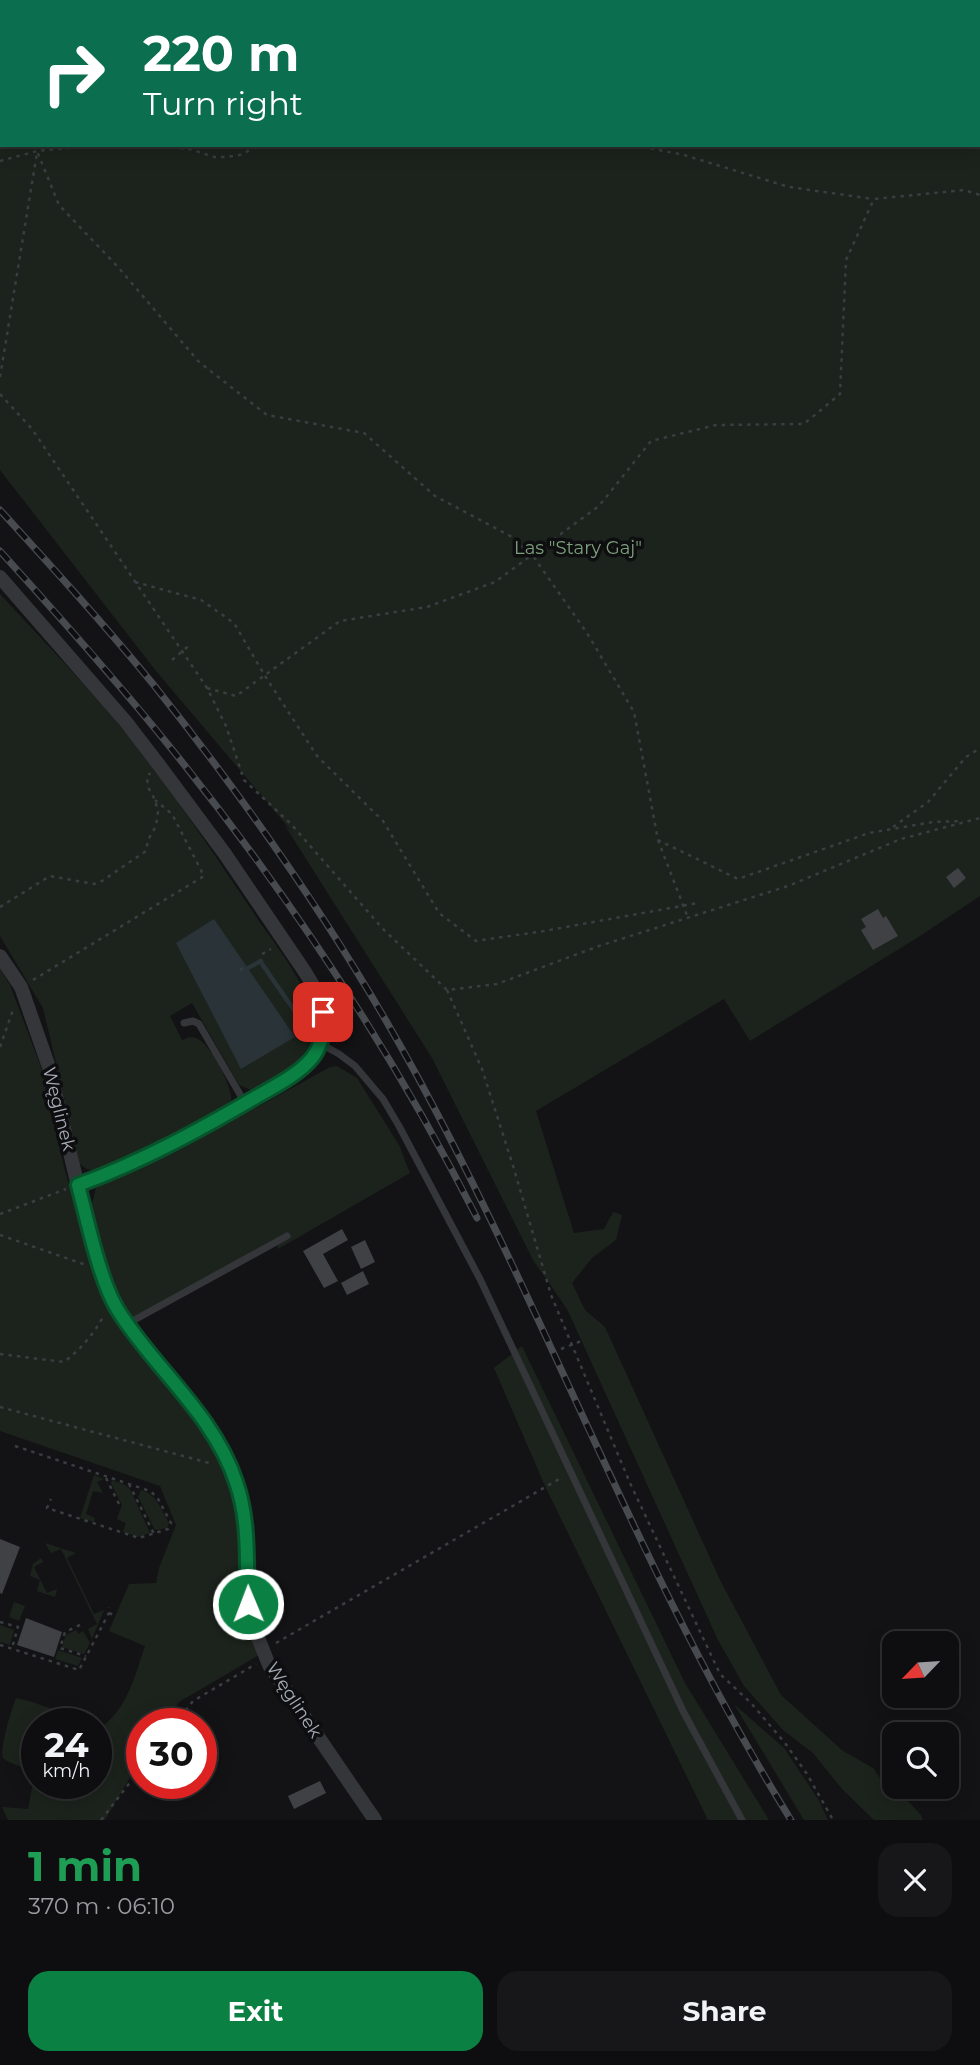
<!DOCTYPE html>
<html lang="en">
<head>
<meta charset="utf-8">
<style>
  :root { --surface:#0e0e10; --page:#171719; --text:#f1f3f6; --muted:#9b9c9f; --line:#2e2e30; --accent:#0b8043 }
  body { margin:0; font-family:Montserrat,sans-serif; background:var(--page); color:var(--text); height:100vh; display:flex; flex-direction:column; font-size:26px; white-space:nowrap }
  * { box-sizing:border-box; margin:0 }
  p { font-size:23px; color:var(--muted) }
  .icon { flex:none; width:38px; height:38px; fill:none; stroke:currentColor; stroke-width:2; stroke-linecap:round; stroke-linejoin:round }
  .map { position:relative; height:1820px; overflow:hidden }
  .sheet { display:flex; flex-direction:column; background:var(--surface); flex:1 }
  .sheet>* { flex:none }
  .hud { position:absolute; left:0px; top:0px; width:980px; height:147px; box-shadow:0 4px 18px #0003,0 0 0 2px var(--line); background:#0b6e4f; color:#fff; overflow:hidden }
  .needle { width:46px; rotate:245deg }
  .buttons { position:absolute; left:882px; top:1631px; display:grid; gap:14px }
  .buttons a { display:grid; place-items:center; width:77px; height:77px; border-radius:14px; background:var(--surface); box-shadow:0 4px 18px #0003,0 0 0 2px var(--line); font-size:35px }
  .speed { position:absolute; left:21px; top:1708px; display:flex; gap:14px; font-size:35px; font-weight:700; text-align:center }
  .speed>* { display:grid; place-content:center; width:91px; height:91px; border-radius:50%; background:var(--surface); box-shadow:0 4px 18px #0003,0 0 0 2px var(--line); line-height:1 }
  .speed small { font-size:18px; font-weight:400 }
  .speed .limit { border:10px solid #d22; background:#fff; color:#111 }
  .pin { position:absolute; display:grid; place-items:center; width:60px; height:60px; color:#fff; margin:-30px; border-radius:14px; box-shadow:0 4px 10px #0006 }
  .me { position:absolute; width:77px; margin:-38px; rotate:359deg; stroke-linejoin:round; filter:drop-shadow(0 0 5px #0008) }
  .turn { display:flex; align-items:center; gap:24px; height:147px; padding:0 28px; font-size:32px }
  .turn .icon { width:91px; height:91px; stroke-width:2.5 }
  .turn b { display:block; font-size:49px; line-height:60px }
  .round { display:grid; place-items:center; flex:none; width:74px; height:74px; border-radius:21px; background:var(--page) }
  .headline { display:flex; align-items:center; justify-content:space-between; height:119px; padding:0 28px }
  h1 { font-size:42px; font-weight:700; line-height:52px; color:#1e9e55 }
  .cta { display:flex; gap:14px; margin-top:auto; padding:14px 28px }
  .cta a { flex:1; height:80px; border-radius:21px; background:var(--accent); color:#fff; font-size:28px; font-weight:700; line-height:80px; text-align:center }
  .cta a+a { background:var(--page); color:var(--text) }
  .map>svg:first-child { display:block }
  .green { fill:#1c231c; fill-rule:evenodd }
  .water { fill:#2a3338 }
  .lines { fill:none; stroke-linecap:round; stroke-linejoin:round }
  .stream { stroke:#2a3338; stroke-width:4.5 }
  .building { fill:#3f4145 }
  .path { stroke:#3a3d41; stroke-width:2.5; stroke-dasharray:3.5 5; stroke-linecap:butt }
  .lane { stroke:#34363a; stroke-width:7 }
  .street { stroke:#34363a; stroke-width:14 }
  .rail-casing { stroke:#474a4f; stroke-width:7 }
  .rail { stroke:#0e0e10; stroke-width:4.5; stroke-dasharray:13; stroke-linecap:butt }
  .route-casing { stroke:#07532c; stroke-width:18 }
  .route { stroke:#0b8043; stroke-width:12 }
  .labels { text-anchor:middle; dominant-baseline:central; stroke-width:7; stroke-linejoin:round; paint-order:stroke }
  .park-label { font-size:18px; fill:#7da07c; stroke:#0e0e10 }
  .street-label { font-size:18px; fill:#a5abb5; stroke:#0e0e10 }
</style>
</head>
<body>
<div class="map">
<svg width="980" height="1820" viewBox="0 0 980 1820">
  <rect width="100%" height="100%" fill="#131315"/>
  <g class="green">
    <path d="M0,0h980v896l-60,40 -170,105 -26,-42 -188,112 38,122 30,-4 9,-17 9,3 -6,25 -24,18 -20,25 13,27 20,17 115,253 61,115 62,56 30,17 23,32h11l14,15 2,5h-49l-32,-31 -29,-36 -29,-22 -40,-45 -26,-46 -151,-331 -34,-49 -101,-202 -148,-234 10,10 -138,-163 -156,-201zM2,2h976v143h-976z"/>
    <path d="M0,594c44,48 91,95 132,147 46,58 87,121 129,183 15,21 57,77 54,102 -5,36 -36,48 -64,64l-12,-5 -47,-82 -22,13 12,24c6,-3 10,-4 16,-1 12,5 36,50 33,62l-21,15 -99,51c-13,3 -20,7 -31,-3l-37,-156 -43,-72z"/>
    <path d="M0,969l10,16 31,82 24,104 33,110 10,26c42,64 105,115 128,190 10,34 2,68 5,102 2,19 11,38 18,56l-80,47 -15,22h-22v33l-37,63h-97l-6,-13 26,2 7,-37c-9,-4 -25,-8 -32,-14 -3,-11 8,-47 13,-60l13,3 74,25c26,-21 31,-49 42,-80l-36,-15 20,-47 27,-1 3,-15 17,-43 -16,-39 -160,-55zM37,1724h59v59h-59z"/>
    <path d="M337,1066l20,12 42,67 11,28 -132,76 -1,-6 -145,78 -10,-14 -32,-96 6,-23 80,-36 154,-85z"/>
    <path d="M522,1346l163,337 84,137h-61l-163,-334 -51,-118z"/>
    <path d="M94,1475l10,4 -7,3 6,11 -10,-2 -7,23 9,4 -1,4 -14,-4z"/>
    <path d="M112,1480l13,5 5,4 20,44 -11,4 -16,-5 3,-9 -9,-4 5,-14 -11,-22z"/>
    <path d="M141,1490c16,4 20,20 28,33l-2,5 -12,2 -17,-33z"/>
    <path d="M45,1543l31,10 -9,5 27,56 10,-4 -12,29 -4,-10 9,-5 -36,-75 -10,4z"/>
    <path d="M41,1558l2,4 -9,5 13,26 10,-4 -2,8 -18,-6 3,-11 -10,-4 3,-12z"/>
    <path d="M14,1602l11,4 -6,15 -10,-4z"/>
    <path d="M0,1625l14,5 -4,15 -10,-3z"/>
    <path d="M76,1630l2,4 5,-3 7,12 -6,11 -22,-7 4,-12z"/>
    <path d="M58,1650l24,8 -4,8 -23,-7z"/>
    <path d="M734,1704l50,44 34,51 10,21h-24z"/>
  </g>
  <path class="water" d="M214,919l81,118 -54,32 -65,-126z"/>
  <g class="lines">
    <g class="stream">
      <path d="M260,961l36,52 3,10"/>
      <path d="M248,968l13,-7"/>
    </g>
  </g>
  <g class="building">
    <path d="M958,868l8,10 -12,10 -8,-11z"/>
    <path d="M878,909l5,9 3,-2 12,20 -25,14 -12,-20 5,-3 -5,-8z"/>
    <path d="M342,1229l6,11 -25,14 15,27 -14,7 -21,-37z"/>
    <path d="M365,1240l10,22 -14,7 -10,-22z"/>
    <path d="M363,1271l6,13 -22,11 -6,-12z"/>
    <path d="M0,1539l20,8 -18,47 -2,-1z"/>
    <path d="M26,1618l36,14 -8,25 -37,-12z"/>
    <path d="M320,1781l6,12 -32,16 -6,-13z"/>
  </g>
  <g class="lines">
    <g class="path">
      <path d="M188,0l5,2"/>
      <path d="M60,2v-2"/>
      <path d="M0,84l2,-1"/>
      <path d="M38,145l-1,6 22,54 59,62 81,95 68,53 97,18 71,63 79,42 19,18 54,77 47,79 24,128 80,39 131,-46 64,-11 30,-1"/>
      <path d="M146,145l44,4 24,8h12l14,-2 20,-10"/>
      <path d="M634,145l50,10 105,32 84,12"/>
      <path d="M0,161l37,-10 63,-6"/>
      <path d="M0,377l37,-224"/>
      <path d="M0,394l32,35 175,259 19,38 18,54 47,44 92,105 64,61 50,-6 102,-38 189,-60 113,-47 79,-21"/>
      <path d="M135,582l66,18 33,23 31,53 52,80 66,65 56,92 37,28 68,-10 154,-28"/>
      <path d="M172,660l19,-16"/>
      <path d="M207,688l29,8 104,-75 87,-14 68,-25 104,-76 52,-65 65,-16 88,-1 36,-30 6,-134 28,-61 90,-9 16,5"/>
      <path d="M893,827l35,-25 38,-45 14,-9"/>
      <path d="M658,840l30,78"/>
      <path d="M0,907l50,-31 44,8 8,-3 44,-30 2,-11 8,-14 2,-14 -3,-12 -7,-13 -1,-9 3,-5"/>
      <path d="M262,954l9,-5"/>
      <path d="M240,970l7,-4"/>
      <path d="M33,980l171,-104 -32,-62 -17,-14"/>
      <path d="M447,990l35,79 32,100 37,126 79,188 90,191 31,29 34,40 22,31 26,46"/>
      <path d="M0,1047l13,-37"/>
      <path d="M0,1214l66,-25"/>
      <path d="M0,1235l86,30"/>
      <path d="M561,1349l23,-9"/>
      <path d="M0,1354l64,8c17,-13 30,-28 40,-47"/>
      <path d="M0,1407l213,57"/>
      <path d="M15,1446l135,45 7,6 14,26 -3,6 -29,9 -92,-30 4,-9"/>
      <path d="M106,1478l14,28"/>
      <path d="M129,1484l25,50"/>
      <path d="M109,1613l7,3"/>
      <path d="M0,1622l18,5 -6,21"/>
      <path d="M80,1625l-15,7 -5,16 26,8"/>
      <path d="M276,1643l285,-165"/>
      <path d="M0,1645l79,25 30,-57v-6"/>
      <path d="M175,1724l18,-23 63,-37"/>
      <path d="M101,1820l41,-53"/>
    </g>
    <g class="lane">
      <path d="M184,1023l9,-2 6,3 46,79"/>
      <path d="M321,1044l18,10 16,12 28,33 16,27 81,153 204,434 58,107"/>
      <path d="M127,1324l160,-88"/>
    </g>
    <g class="street">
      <path d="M0,577l126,145 33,43 66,89 80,118c16,25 28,53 11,80 -13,22 -39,32 -60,45 -57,34 -115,65 -178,88"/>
      <path d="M0,956l21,31 29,83 35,145 27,85 15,24 83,104 22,41 10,33 5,33 1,69 3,16 18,45 106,155"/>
    </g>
    <g class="rail-casing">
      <g id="rail">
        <path d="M0,510c52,57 104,114 153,174 98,123 188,252 263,390 133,244 228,509 375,746"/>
        <path d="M0,551c58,64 116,129 170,196 118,146 222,304 307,471"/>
      </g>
    </g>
    <use href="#rail" class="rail"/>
  </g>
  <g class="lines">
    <g class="route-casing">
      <path id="route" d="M248,1604c-2,-41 2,-82 -12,-122 -22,-67 -80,-112 -117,-170 -19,-29 -32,-93 -41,-127 63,-23 120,-54 178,-88 19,-11 42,-22 56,-39 11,-14 13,-29 11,-46"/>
    </g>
    <use href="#route" class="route"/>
  </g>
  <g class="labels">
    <g class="park-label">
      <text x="578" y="548">Las "Stary Gaj"</text>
    </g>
    <g class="street-label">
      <text transform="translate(59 1109) rotate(76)">Węglinek</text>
      <text transform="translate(294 1700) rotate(57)">Węglinek</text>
    </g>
  </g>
</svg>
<div class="buttons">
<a><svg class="needle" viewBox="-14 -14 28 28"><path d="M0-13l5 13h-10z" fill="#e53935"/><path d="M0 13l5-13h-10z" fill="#9b9c9f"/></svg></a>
<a><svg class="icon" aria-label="search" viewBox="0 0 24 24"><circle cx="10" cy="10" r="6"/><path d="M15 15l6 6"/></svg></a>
</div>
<div class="speed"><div>24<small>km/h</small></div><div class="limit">30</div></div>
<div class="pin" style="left:323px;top:1012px;background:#d93025"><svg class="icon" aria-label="arrive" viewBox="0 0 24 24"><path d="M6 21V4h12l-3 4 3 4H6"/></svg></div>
<svg class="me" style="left:248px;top:1604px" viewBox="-20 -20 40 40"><circle r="17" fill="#0b8043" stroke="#fff" stroke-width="3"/><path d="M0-11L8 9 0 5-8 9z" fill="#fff"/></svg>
<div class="hud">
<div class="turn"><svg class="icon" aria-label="right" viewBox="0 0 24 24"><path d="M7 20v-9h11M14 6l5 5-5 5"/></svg><div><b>220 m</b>Turn right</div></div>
</div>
</div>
<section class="sheet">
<div class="headline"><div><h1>1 min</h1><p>370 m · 06:10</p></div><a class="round"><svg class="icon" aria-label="close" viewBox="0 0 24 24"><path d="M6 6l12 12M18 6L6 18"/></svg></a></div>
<div class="cta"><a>Exit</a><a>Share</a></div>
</section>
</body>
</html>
